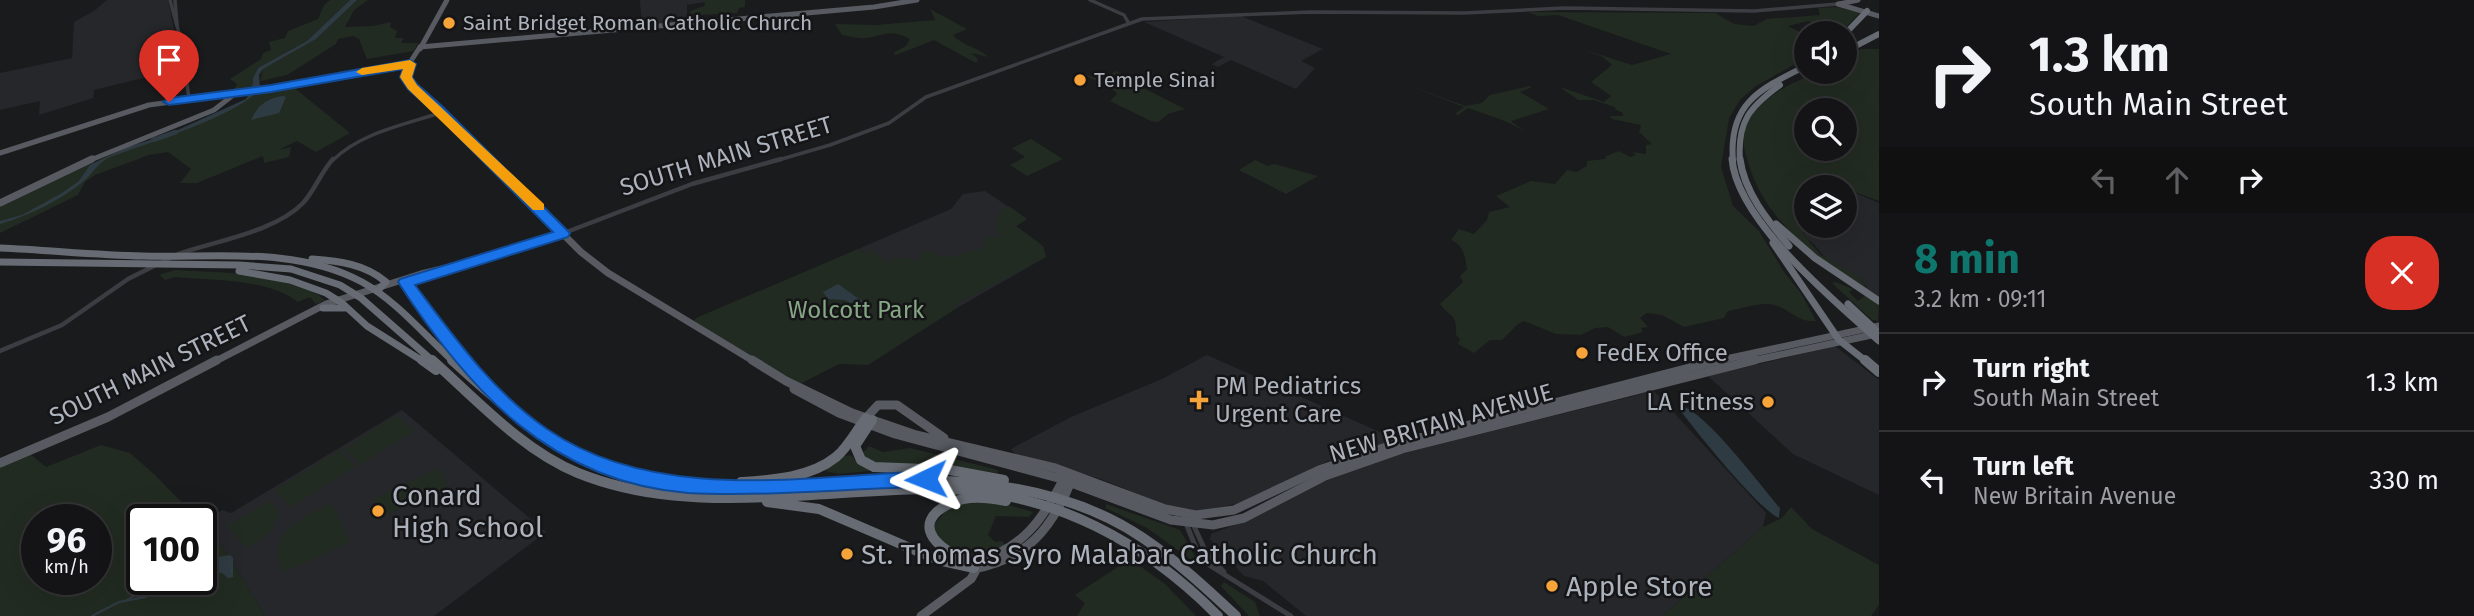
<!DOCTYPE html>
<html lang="en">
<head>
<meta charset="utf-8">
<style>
  :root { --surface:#141416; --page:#1d1d1f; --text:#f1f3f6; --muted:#9d9ea1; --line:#333335; --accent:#0f766e }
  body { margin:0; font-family:"Fira Sans",sans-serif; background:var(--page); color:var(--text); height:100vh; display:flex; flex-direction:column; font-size:26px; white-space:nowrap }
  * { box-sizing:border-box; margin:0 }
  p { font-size:23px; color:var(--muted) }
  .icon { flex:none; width:38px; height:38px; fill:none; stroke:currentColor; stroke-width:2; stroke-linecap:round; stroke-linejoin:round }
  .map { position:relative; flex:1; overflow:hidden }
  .panel { display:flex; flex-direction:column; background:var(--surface); width:595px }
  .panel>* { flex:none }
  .top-card { background:#141416; color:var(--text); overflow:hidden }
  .tools { position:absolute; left:1794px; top:21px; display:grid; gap:14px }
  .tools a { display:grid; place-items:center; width:63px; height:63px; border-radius:50%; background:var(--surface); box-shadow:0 7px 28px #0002,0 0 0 2px var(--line); font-size:35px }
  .speed { position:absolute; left:21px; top:504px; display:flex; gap:14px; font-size:35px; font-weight:700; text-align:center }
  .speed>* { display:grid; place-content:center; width:91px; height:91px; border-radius:50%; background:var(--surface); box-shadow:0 7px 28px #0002,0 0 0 2px var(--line); line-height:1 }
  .speed small { font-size:18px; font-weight:400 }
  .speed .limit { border:4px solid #111; border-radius:10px; background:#fff; color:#111 }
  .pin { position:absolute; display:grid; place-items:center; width:60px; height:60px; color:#fff; margin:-72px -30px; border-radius:50% 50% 50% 0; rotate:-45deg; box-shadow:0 0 7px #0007 }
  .pin .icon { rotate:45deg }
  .me { position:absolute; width:77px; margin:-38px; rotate:268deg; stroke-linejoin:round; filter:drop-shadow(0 0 5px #0008) }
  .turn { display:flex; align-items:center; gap:24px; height:147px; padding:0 35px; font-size:32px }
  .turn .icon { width:91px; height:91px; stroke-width:2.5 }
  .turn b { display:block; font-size:49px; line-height:60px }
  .lanes { display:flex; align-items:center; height:66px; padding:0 35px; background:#0003; justify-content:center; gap:35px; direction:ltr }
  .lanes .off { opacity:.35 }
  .round { display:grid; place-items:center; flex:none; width:74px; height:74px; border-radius:28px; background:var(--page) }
  .head { display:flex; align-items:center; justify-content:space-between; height:119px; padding:0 35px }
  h1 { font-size:42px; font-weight:700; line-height:52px; color:var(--accent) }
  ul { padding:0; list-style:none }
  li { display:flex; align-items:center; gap:21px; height:98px; padding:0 35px; border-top:2px solid var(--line) }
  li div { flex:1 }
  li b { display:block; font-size:26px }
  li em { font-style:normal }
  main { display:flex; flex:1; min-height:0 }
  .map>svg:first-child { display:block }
  .built { fill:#26272a }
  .green { fill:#222b22; fill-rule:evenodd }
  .water { fill:#2f3b42 }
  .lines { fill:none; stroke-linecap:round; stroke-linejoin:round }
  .stream { stroke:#2f3b42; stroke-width:2 }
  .river { stroke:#2f3b42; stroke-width:4.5 }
  .minor-far2 { stroke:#3b3d42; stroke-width:3.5 }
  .minor-far1 { stroke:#3b3d42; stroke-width:4.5 }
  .minor { stroke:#3b3d42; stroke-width:5 }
  .major-far2 { stroke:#575a61; stroke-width:5 }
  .major-far1 { stroke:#575a61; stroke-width:7 }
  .major { stroke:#575a61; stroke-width:9 }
  .highway-far2 { stroke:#676b73; stroke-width:6 }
  .highway-far1 { stroke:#676b73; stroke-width:7 }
  .highway { stroke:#676b73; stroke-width:10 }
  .route { fill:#1a73e8; stroke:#114b97; stroke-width:2 }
  .slow { fill:#f59e0b }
  .poi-dot { fill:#f6a339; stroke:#151518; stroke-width:2.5 }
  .labels { text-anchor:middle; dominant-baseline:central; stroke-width:5; stroke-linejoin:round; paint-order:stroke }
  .far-poi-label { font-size:21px; fill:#adb3bc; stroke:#151518; text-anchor:start }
  .street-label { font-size:24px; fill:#adb3bc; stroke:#151518 }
  .park-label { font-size:24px; fill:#85a784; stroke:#151518 }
  .poi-label { font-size:24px; fill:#adb3bc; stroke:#151518; text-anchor:start }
  .near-poi-label { font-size:28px; fill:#adb3bc; stroke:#151518; text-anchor:start }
</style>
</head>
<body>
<main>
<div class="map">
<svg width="1879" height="616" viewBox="0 0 1879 616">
  <rect width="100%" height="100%" fill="#1a1b1d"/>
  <g class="built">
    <path d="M107,0h61l12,59 -22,5 1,10 -65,16 -1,8 -54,17 1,-14 -40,9v-37l72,-15 2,-36 20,-11z"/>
    <path d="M640,0h66v2l-19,3v17l-45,5z"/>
    <path d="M1241,16l82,33 -22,12 14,7 -19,21 -65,-29 -13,7 -6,-3 12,-7 -80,-35z"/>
    <path d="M985,191l42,28 -11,7 27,20 3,11 -89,51 -19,-22 -38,-13 -42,-24 93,-40 12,-15z"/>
    <path d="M1851,191l28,12v94l-17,-10h5l-8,-10 -31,-16 -16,-19 -9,-5 3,-12 38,1 1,-30z"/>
    <path d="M1835,346l44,34v115l-86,-41 -85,-78z"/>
    <path d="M1207,355l184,82 -2,6 -61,18 -87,42 -42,8 -35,-6 -63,-26 -86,-25 -4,-5 60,-32 91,-38z"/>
    <path d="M1654,391l112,122 -3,14 -101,89h-356l-43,-35 -19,-5 -34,-37 1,-5 34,-13 63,-33 72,-29z"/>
    <path d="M402,410l144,122 -112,84h-169l-40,-66 -23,-27 20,-13 9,3z"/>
  </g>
  <g class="green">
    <path d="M330,0h20l-43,41 -49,27 -5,10 -1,11 -19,2 4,-7 -7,-5 31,-20 2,-6 8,-3 -2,-8 16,-4 3,-7 30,-12 6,-14z"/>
    <path d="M357,0h11l-14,10 -9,17 28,-1 18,-4 -1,5 7,4 -2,7h9l-3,5h17l-4,8 -47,8 -8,-20 -6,-3 -15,3 -2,5 -49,31 -27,6 3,-12 53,-30z"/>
    <path d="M706,0h39v7l-6,1 -2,5 -41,2 -4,6 -2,-10 14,-5z"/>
    <path d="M1837,7l23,6 -20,20h-10l3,-3 -25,-9 -20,5 18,9v23l-50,28 -16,14 -11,18 -8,49 12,39 26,25 25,41 17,21 15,28c-18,2 -26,-12 -42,-16 -13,-4 -33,4 -46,6l-4,7 -40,9 -22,-12 -15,-2 -7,5 8,9 -7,1 2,4 -19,5 -16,-10 -13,1 -14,7 -25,-1 -32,-13 -6,3 -16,16h-12l-16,13 -16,-9 2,-5 -4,-4c1,-23 -6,-17 -16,-31l23,-22 -3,-6 7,-7c-2,-12 -3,-24 -16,-29l8,-11 15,5 13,-14 2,-8 21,-5 -14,-11 35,-15 24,3 12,-14 9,2 11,-6v-5l18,-2 1,-3 13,-5 11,6 6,-2 -4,-3 14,2v-9l6,-1 -13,-12 2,-7 -29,-6 -2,-3h13v-3l-7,-3 -1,-3 -22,-7h-15l-18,-13 44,15 7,-6 -20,-14 21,-17 -9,-8 -21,-8 50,16 39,-11 -113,-39 -20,1 -9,-4 186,1 19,11 20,2 13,-7 53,-4 -2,-7z"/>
    <path d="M930,9l37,20 -14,6c8,10 25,12 35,22l-17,-4 7,6 -2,4 -42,-23 -38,15 -3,-2 13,-7 4,-7c-21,-11 -25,-3 -45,-1 -7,1 -16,-2 -23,-3l-7,-11 41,1 59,-5z"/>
    <path d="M1861,49h18v152l-27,-10 -7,4 -1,-8h-38v38l-3,9 18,21 38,22 8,11c-10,-3 -19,-11 -28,-17 -40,-27 -77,-60 -91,-109 -3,-11 -7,-20 -3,-32 4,-17 20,-29 34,-39 22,-14 39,-19 65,-19l1,-15zM1806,110h38v39h-38z"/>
    <path d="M1076,70l22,9 19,-8 16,12 52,26 -17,5 -10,8 -7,-1 -39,-19 -2,-1 7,-7 -2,-3z"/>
    <path d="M1405,84l60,22 17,-3 8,-8 40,-9 2,1 -12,5 29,17 -38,12 13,10c-17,-11 -37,-16 -56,-23l-10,7 -3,-1 9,-7z"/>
    <path d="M292,86l58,47 -34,19 -19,-11 -19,9 13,-3 -2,10 -25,6 -1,-7 -66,27h-17l11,-14 -23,-17 -19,3 -54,20 -10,7 -7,13 -78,38v-27l114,-53 81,-28 5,-5 47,-21 6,-7z"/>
    <path d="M1031,139l32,20 -36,17 -17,-11 15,-8 -13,-9z"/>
    <path d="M1255,160l13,6 6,-2 44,12 -32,18 -47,-24z"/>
    <path d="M1009,206l18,13 -11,7 27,20 3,11 -91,47 2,4 -89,57 -29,-1 -39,20 -106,-62 2,-4 162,-69 7,4 8,-3 17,16 -2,-7 20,-1 11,4 3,-10 9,-1c19,14 31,-1 50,-1l5,-13 16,1 -7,-10c2,-11 5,-16 14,-22z"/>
    <path d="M175,270c44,3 115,1 150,30l-9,4 -6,-7 -12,5c-32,-24 -84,-21 -123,-25l-10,3 -6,-5z"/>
    <path d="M1835,282l18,7 -4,3 9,9 7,-5 14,8 -1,17 -6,-1 -40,-37z"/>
    <path d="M396,416l18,15 -53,33 -17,-15z"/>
    <path d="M101,445l29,8 25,22 44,45h-57v59h59v-57l24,28 40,66h-265v-151l30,-11 16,13zM37,520h59v59h-59z"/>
    <path d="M869,446l14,6 27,-4 88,22 -1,3 -56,-9 -64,1 -15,-11z"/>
    <path d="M340,450l16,16 -65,41 -16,-17z"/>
    <path d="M850,455l20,16 -32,3 -13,-3 -1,-2 17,-12z"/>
    <path d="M439,468l9,18 -67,32 -8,-19z"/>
    <path d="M270,501l8,11c-2,19 -15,27 -31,36l-20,-22z"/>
    <path d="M975,501l27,2 31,9 -4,5 -33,-1 -8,19 7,7 7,-1 3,4c-33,16 -38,14 -68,-6l-3,-14 16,-19z"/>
    <path d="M332,503l18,39 -66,30c-2,-5 -6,-11 -6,-16 -3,-27 33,-44 54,-53z"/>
    <path d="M1106,504l74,26 17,30 -4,1 -46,-33 -41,-20z"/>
    <path d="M1791,507l21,22 67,36v40l-8,11h-209l101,-89 19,-9z"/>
    <path d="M1130,559l35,25 31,32h-119l8,-13 -10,-8z"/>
    <path d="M1224,582l31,20 5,14h-11l-28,-30z"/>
  </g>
  <g class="water">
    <path d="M350,0h7l-41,39 -53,30 -4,6 1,13c-18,27 -119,57 -152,70 -11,6 -15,15 -24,23 -25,20 -54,34 -84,43v-3l22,-6 40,-22 17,-12 11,-16 38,-18 41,-13 77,-35 6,-10 1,-11 5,-10 49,-27z"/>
    <path d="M283,96l3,1 -7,16 -28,7c6,-14 16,-22 32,-24z"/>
    <path d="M838,284l21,15 14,5 -11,1 -4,4 -2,-4 -12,-5 -16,-1 -5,-7z"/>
    <path d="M1680,405c27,8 80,80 100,103l-1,10c-22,-10 -83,-87 -100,-109z"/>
    <path d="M209,548l9,9 12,-2 3,3v19l-5,1 -6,-5 -21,3v-6l6,-7 -4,-12z"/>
  </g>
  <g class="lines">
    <g class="stream">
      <path d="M127,600l14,-8"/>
      <path d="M92,616l27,-14 27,-5 31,-18"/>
    </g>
    <path class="river" d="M153,140l23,-8"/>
    <g class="minor-far2">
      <path d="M170,0l10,37 9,61"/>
      <path d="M175,0l2,25"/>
      <path d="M1090,0l34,15 4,7"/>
      <path d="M332,161c28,-28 71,-36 108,-48"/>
      <path d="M775,161l55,-16 59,-22 37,-26 216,-78 168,-7 154,1 100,-5 190,3 84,-7"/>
    </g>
    <g class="minor-far1">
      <path d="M564,233l128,-49 89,-25"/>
      <path d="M178,254c37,-13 97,-22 125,-51 12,-13 18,-31 30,-44"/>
      <path d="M0,351l62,-26 66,-46 42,-21"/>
    </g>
    <g class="minor">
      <path d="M1185,521l11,27 13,17 82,51"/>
      <path d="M1193,524l11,24 20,24"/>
    </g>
    <g class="major-far2">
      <path d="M1838,4l41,12"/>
      <path d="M1839,4l19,-4"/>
      <path d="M420,47l-11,17v19l81,78"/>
      <path d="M420,47l454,-40 43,-7"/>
      <path d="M420,49l27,-49"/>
      <path d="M0,153l149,-48 140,-19 121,-22"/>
      <path d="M88,161l126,-51 23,-18"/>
    </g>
    <g class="major-far1">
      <path d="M488,159l93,93 27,21 147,89"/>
      <path d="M0,203l92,-44"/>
      <path d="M460,266l103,-33"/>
      <path d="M214,362l112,-58 95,-30 42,-10"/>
      <path d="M1712,362l167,-36"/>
      <path d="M1747,362l129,-28"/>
    </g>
    <g class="major">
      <path d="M752,360l34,21 66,32 64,22 139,33 110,41 31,6 38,-5 85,-40 73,-25 328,-85"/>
      <path d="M794,389l45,24 56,21 163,44 113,42 42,5 31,-7 81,-42 77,-27 353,-89"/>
      <path d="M866,418l12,-13h19l47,33"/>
      <path d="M0,463l108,-46 109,-57"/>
      <path d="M973,569c54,-10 79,-40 99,-90"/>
      <path d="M921,616l50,-37 4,-7 -1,-11c47,-9 71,-44 91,-85"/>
    </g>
    <g class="highway-far2">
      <path d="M1844,35l23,-24"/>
      <path d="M1844,52l35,-18"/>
      <path d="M1733,161c-5,-58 27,-72 73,-95"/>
      <path d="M1740,161c-3,-40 10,-54 40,-76"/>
    </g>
    <g class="highway-far1">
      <path d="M1732,159c5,62 103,142 147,182"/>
      <path d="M1740,159c4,33 28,62 49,87"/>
      <path d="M1776,224l39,34 64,43"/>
      <path d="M1773,243l66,97 28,22"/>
      <path d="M0,248c48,2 95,7 143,8 72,2 153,-10 219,26 35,19 63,54 92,80"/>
      <path d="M312,259c27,2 53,5 74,23l-9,9"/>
      <path d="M0,262l239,3 52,4 49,16 21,13 73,64"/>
      <path d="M239,271l51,9 36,13 16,10 25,23 57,36"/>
      <path d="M405,282l60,80"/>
      <path d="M1848,304l31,29"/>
      <path d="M323,308h22"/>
    </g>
    <g class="highway">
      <path d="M422,360l14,10"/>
      <path d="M432,360c45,40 90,90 146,113 62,25 128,27 194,24 58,-2 116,-9 175,-8 106,3 198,53 271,127"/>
      <path d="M452,360c50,46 102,90 167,111 62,21 130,16 195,12 110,-6 233,-10 329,55 34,23 63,50 93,78"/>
      <path d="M464,360l5,7"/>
      <path d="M1865,360l14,12"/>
      <path d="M872,420l-17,26 6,14 13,7 76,3 54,10"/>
      <path d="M741,482c31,-2 69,-4 95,-25 12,-10 20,-26 30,-39"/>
      <path d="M767,502l52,7 119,51 36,8"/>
      <path d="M974,561c-32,-6 -69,-37 -23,-58 17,-8 37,-5 55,-2"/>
    </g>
  </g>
  <path class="route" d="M410,60l6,4 -4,13 5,7 26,23 127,126 -2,4 -153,48c39,52 78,107 132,144 107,74 257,48 379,42l7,2 3,6 -3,5c-13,4 -28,3 -42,4 -29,1 -57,3 -86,4 -39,2 -78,3 -117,1 -137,-11 -220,-103 -290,-211l2,-3 153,-47 -119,-120 -26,-23 -8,-12 3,-8 -132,23 -102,13 -6,-3 6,-4 102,-13z"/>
  <path class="slow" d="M410,60l6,4 -4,13 5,8 127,119v6h-11l-125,-121 -8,-12 3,-8 -41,6 -6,-3 6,-4z"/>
  <g class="poi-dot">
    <circle cx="449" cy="23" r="7"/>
    <circle cx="1080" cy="80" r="7"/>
    <circle cx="1582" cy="353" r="7"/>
    <path d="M1195.5 389.5h7v7h7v7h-7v7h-7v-7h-7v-7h7z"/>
    <circle cx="1768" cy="402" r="7"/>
    <circle cx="378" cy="511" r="7"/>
    <circle cx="847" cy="554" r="7"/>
    <circle cx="1552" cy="586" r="7"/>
  </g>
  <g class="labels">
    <g class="far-poi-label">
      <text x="463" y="23">Saint Bridget Roman Catholic Church</text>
      <text x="1094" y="80">Temple Sinai</text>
    </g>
    <g class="street-label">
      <text transform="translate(726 156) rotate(-17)">SOUTH MAIN STREET</text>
      <text transform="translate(150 370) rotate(-26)">SOUTH MAIN STREET</text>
      <text transform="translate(1441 423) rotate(-16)">NEW BRITAIN AVENUE</text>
    </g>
    <g class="park-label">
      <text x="856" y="310">Wolcott Park</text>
    </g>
    <g class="poi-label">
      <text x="1596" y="353">FedEx Office</text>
      <text x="1215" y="386">PM Pediatrics<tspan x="1215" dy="28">Urgent Care</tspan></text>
      <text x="1754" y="402" text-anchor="end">LA Fitness</text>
    </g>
    <g class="near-poi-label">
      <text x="392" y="495">Conard<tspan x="392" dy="32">High School</tspan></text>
      <text x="861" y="554">St. Thomas Syro Malabar Catholic Church</text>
      <text x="1566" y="586">Apple Store</text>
    </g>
  </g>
</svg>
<div class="tools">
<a><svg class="icon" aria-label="sound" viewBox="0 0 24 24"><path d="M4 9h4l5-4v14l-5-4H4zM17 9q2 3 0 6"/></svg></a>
<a><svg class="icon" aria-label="search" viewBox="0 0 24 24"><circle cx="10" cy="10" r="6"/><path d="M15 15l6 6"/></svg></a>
<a><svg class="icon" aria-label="layers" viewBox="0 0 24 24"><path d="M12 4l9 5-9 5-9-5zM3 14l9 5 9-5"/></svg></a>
</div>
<div class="speed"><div>96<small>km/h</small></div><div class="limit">100</div></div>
<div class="pin" style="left:169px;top:102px;background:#d93025"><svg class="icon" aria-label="arrive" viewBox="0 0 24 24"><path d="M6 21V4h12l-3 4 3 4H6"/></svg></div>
<svg class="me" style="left:926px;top:479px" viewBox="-20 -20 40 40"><path d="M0-17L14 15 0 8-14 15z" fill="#1a73e8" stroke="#fff" stroke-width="4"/></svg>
</div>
<section class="panel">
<div class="top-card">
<div class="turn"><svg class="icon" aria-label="right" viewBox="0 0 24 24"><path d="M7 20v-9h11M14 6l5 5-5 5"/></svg><div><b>1.3 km</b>South Main Street</div></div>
<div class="lanes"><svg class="icon off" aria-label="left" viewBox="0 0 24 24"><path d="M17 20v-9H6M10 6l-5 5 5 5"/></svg><svg class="icon off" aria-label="ahead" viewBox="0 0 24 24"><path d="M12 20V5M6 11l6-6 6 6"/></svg><svg class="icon" aria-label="right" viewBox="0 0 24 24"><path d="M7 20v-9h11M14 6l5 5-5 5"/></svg></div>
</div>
<div class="head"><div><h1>8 min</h1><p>3.2 km · 09:11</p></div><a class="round" style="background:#d93025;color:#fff"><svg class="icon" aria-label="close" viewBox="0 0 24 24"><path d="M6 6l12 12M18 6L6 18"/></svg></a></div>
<ul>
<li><svg class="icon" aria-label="right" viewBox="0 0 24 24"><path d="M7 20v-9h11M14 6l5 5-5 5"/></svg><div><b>Turn right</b><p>South Main Street</p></div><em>1.3 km</em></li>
<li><svg class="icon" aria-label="left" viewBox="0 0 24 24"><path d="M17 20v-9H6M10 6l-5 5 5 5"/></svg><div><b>Turn left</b><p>New Britain Avenue</p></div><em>330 m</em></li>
</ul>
</section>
</main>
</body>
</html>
